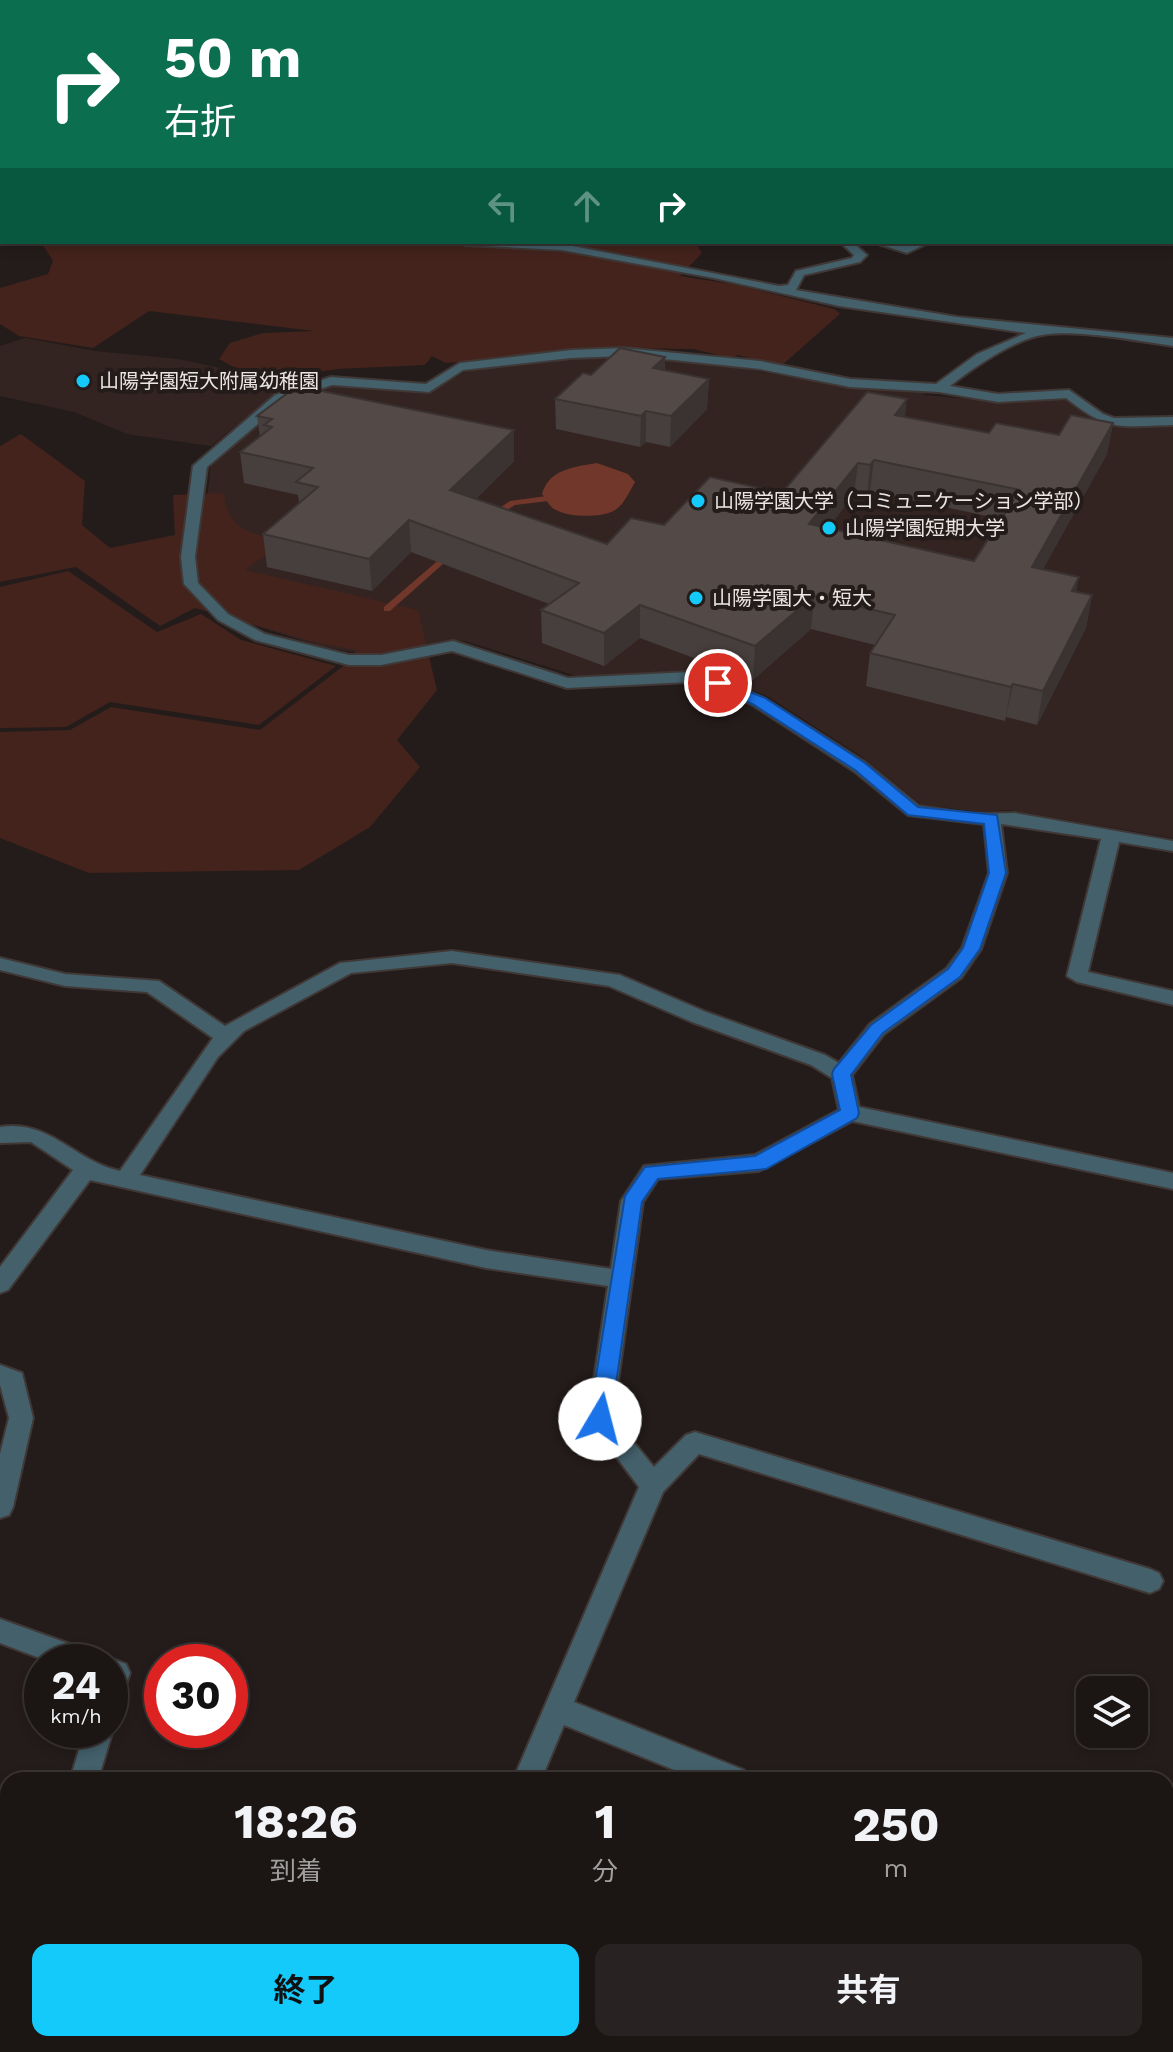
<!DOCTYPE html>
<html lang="ja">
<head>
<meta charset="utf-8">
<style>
  :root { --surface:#1b1514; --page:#282222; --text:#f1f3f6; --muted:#a09fa0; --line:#393434; --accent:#13cafb }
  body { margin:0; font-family:"Work Sans","Noto Sans JP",sans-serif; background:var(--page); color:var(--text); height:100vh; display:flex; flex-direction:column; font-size:30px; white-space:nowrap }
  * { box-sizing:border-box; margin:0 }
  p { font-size:26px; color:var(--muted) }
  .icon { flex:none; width:44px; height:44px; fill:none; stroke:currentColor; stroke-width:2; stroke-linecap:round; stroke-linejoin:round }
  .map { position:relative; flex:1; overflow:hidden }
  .details { position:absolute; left:0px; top:1772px; width:1174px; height:280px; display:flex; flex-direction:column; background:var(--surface); border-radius:24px 24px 0 0; box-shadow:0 4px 12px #0003,0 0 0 2px var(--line) }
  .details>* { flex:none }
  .hud { position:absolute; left:0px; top:0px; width:1174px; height:244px; box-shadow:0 4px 12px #0003,0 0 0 2px var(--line); background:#0b6e4f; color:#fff; overflow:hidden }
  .buttons { position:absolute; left:1076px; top:1676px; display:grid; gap:16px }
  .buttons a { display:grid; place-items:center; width:72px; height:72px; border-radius:16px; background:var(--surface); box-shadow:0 4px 12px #0003,0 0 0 2px var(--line); font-size:40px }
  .speed { position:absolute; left:24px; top:1644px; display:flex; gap:16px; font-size:40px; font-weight:700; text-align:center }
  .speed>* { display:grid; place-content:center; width:104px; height:104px; border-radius:50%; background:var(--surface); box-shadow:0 4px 12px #0003,0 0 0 2px var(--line); line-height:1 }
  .speed small { font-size:20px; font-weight:400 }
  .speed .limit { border:12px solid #d22; background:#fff; color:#111 }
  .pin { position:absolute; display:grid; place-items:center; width:68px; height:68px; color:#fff; margin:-34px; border:4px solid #fff; border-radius:50%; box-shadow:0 2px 8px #0007 }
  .me { position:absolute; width:88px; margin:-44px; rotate:8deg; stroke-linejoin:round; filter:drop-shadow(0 0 6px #0008) }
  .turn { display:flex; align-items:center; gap:28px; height:168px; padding:0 32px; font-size:36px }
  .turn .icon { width:104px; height:104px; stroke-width:2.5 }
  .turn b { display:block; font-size:56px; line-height:68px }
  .lanes { display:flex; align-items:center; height:76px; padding:0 32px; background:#0003; justify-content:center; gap:40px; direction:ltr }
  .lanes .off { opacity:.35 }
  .eta { display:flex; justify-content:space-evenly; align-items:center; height:136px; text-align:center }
  .eta b { font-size:48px; font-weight:700; line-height:56px }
  .button { display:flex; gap:16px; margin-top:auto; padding:16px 32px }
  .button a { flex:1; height:92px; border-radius:16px; background:var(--accent); color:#111; font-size:32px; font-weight:700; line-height:92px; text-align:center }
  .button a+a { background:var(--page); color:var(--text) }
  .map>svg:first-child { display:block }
  .built { fill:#332421 }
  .green { fill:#44231c }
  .water { fill:#72372b }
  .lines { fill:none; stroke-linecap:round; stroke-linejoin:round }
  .stream { fill:#72372b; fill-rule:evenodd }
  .minor-casing { stroke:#403836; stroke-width:4 }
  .tertiary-casing { stroke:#403836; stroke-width:4 }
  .minor { fill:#43606b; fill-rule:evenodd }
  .tertiary { fill:#43606b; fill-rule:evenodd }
  .wall { fill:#473f3d; fill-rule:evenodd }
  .shaded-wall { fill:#3a3332 }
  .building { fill:#534947; stroke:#3a3332; stroke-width:2; fill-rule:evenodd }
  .route { fill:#1a73e8; stroke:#114b97; stroke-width:2 }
  .poi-dot { fill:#13cafb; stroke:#241c1a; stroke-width:3 }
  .labels { text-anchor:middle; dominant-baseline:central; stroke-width:8; stroke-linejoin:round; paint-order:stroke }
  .far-poi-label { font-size:20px; fill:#eae4e3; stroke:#241c1a; text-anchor:start }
</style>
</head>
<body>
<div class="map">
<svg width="1173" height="2052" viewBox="0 0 1173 2052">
  <rect width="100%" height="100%" fill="#241c1a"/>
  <g class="built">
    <path d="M25,338l70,13 83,8 43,9 -6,7 33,9 5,4 24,5 -66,53 -84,-12 -53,-22 -74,-16v-50z"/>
    <path d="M590,356l106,5 160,27 67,1 1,6 80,7 60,-5 38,27 71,1v413l-164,-28 -32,2 -56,-8 -60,-48 -94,-60 -56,-22 -21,-3 -107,7 -118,-37 -17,-1 -77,15 -52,-9 -74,-24 -46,-48 12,-111 72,-60 48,-17 98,6 42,-23z"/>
  </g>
  <g class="green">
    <path d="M705,0h377l1,2h-375z"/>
    <path d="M41,242h654l7,11 -22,23 57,9 97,24 6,5 -59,52 -43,-11 -7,3 -38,-9 -75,-1 -172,15 -14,-7 -7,9 -88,4 -55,9h-28l-35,-19 11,-16 33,-10 51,-2 -165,-20 -56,37 -74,-12 -19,-12v-36l48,-14 5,-13z"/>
    <path d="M21,434l64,47 -3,44 28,23 65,-13 -2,-40 51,-2c3,39 27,38 59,50l-38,27 173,40 19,80 -40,50 23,27 -50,60 -71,43 -210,3 -89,-35v-106l70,-2 41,-23 149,23 82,-63 15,-17 -39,-7 -123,-35 -35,18 -84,-59 -76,15v-136z"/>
    <path d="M68,571l89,61 44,-18 40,26 95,26 -77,59 -149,-23 -44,25 -66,1v-141z"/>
  </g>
  <path class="water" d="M597,463l31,11 7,8c-6,10 -12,26 -24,30 -14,6 -44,5 -57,-3 -5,-3 -8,-10 -12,-15 7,-25 32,-27 55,-31z"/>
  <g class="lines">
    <g class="stream">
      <rect x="342" y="0" width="4" height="2"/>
      <path d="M554,495l3,1v4l-42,5 -22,14 -7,-2 24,-16z"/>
      <path d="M449,551l3,1v4l-62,55h-6v-4z"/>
    </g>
    <g class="minor-casing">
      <g id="minor">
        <path d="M489,0h10l2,2h-10z"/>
        <rect x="1172" y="84" width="1" height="6"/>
        <path d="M460,242l102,2 217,42 9,-1 8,-14 56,-13 2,-3 -14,-13h12l15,13 -7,7 -56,13 -8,15 161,27 216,21v8c-34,-5 -99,-17 -131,-11 -29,5 -69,33 -92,51l48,8 71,-4 34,24 11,4 59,-1v8c-53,1 -63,8 -107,-27l-68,4 -59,-10 -89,-5 -90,-18 -86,-9 -51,-4 -52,2 -108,12 -34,22 -97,-7 -47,16 -78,66 -12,90 3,26 30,31 37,20 84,21h32l72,-14 115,37 122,-6 28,6 47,21 101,64 53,43 52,8 44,-1 158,28v10l-54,-9 -31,130 85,19v14l-96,-23 -10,-6 34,-137 -100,-15 6,49 -26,76 -20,29 -77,56 -32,41 7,32 314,66v16l-321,-68 -93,50 -101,8 -15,23 -30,215 41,50 32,-32 9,-3 455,137 9,4 4,8 -4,8 -9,4 -451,-139 -36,38 -89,210 170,68 4,10h-49l-135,-55 -23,55h-28l126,-293 -51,-68 20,-133 -122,-18 -396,-88 -82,110 -8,3v-26l73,-97 -42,-28 -31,1v-16c50,-8 76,35 120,44l93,-133 -66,-46 -82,-6 -65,-16v-12l65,16 94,7 66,45 115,-63 112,-12 168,24 86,37 119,43 14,8 31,-39 77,-56 15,-20 27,-75 -5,-49 -76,-9 -54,-44 -101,-66 -40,-18 -23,-5 -123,6 -115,-37 -71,14h-32l-94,-25 -37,-20 -34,-36 -3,-27 12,-91 82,-71 56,-18 95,7 34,-21 111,-13 52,-2 137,13 90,18 86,5 41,-30 49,-21 -187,-27 -125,-28 -152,-28 -97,-5zM452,963l157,23 83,36 119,43 21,13 7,32 -84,45 -111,11 -23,35 -10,68 -125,-19 -346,-75 78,-118 26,-26 107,-58z"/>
        <path d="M872,242l34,4 14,-4 4,3 -17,8z"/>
        <path d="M0,1365l22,8 11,45 -20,89 -4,8 -9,3v-64l9,-36 -9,-33z"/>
        <path d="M0,1619l95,34 4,9h-49l-50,-19z"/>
        <path d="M110,1658l16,6 4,9 -10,28 -10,4v-43h-10z"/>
        <path d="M110,1723l3,7 -15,50h-28l15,-50h25z"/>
        <path d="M1166,1966l7,3v32l-7,-3z"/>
        <rect x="8" y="2044" width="32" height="8"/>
        <path d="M473,2044h32l-1,8h-32z"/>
        <path d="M832,2044h50l3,8h-50z"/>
      </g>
    </g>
    <g class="tertiary-casing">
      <path id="tertiary" d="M0,226h2l-2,7z"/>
    </g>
    <use href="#minor" class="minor"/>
    <use href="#tertiary" class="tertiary"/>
  </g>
  <g class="wall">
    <path d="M665,357v13l44,9 -2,30 -37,38 -24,-5 -6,5 -84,-18 -1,-30 36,-24z"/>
    <path d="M257,416l257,45 -38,38 131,45 57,-19 118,-32 123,-76 84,16 70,2 54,-12 -6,31 -64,115 33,23 16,3 -6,33 -49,97 -31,-8 -1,4 -139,-35 4,-33 5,-8 -64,-16 -58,51 -113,-42 -36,28 -62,-23 -1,-33 8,-6 -138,-52 -39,39 -105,-24 -4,-33 36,-31 -1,-8 -54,-12 -4,-31 20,-15zM870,491l131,28 -27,42 -146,-33 26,-34 13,3z"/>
  </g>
  <g class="shaded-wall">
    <path d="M665,357l-1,30 -11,-19z"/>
    <path d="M709,379l-2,30 -37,38 1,-31z"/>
    <path d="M907,399l-3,31 -9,-15z"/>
    <path d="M646,411v31l-6,5 1,-31z"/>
    <path d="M1113,423l-6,31 -81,145 6,-32z"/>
    <path d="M514,430v31l-62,61 -2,-32z"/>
    <path d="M874,460l-4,31 -3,6 3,-32z"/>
    <path d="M858,463l-4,31 -48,62 3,-32z"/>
    <path d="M409,520l2,32 -39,39 -3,-32z"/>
    <path d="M1079,577l-6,33 -1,-19z"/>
    <path d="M1092,595l-6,33 -49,97 6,-34z"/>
    <path d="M814,596l-3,33 -58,51 2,-34z"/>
    <path d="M640,605v33l-36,28v-33z"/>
    <path d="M1013,684l-7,33 -1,4 6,-34z"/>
  </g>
  <g class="building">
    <path d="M620,348l45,9 -12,11 56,11 -38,37 -25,-5 -5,5 -86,-17 28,-26 8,2z"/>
    <path d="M297,386l217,44 -64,60 157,54 24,-26 33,7 46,-48 72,16 85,-101 40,7 -12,16 94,18 7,-10 63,12 12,-20 42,8 -81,144 47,10 -7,14 20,4 -49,96 -30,-7 -2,3 -141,-34 25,-38 -81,-19 -59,50 -115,-41 -36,28 -63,-23 38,-27 -170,-63 -40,39 -106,-25 55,-47 -22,-5 17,-14 -73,-16 32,-25 -8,-2 8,-6 -15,-3zM874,460l146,30 -46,71 -165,-37 49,-61 12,2z"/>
  </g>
  <path class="route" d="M718,679l47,19 100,65 53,44 79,8 9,58 -26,76 -20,28 -77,56 -32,42 8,38 -2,5 -91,51 -108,10 -16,23 -31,217 -3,7 -8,2 -8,-2 -3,-7 36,-223 20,-29 110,-11 85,-46 -8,-36 2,-5 37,-44 77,-56 15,-21 26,-75 -5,-49 -76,-9 -53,-45 -101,-65 -41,-19v-6z"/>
  <g class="poi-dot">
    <circle cx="83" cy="381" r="8"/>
    <circle cx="698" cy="501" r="8"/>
    <circle cx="829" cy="528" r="8"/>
    <circle cx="696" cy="598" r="8"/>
  </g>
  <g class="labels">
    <g class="far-poi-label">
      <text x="99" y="381">山陽学園短大附属幼稚園</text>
      <text x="714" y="501">山陽学園大学（コミュニケーション学部）</text>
      <text x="845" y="528">山陽学園短期大学</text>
      <text x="712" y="598">山陽学園大・短大</text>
    </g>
  </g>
</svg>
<div class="buttons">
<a><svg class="icon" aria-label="layers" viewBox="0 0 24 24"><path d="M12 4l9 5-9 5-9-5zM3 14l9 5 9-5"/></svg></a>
</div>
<div class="speed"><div>24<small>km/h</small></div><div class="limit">30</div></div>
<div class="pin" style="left:718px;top:683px;background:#d93025"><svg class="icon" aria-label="arrive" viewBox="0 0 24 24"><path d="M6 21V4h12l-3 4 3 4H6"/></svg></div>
<svg class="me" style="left:600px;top:1419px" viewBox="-20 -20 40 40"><circle r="19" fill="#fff"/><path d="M0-13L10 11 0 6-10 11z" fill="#1a73e8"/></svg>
<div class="hud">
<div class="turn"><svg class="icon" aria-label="right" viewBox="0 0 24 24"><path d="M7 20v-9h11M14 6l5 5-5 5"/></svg><div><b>50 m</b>右折</div></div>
<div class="lanes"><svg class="icon off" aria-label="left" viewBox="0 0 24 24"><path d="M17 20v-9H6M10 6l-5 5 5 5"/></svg><svg class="icon off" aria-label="ahead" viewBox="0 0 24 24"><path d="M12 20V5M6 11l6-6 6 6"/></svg><svg class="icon" aria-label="right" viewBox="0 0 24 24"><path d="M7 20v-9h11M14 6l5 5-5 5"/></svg></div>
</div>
<section class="details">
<div class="eta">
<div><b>18:26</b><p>到着</p></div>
<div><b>1</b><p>分</p></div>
<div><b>250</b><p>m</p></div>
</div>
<div class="button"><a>終了</a><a>共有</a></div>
</section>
</div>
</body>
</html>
